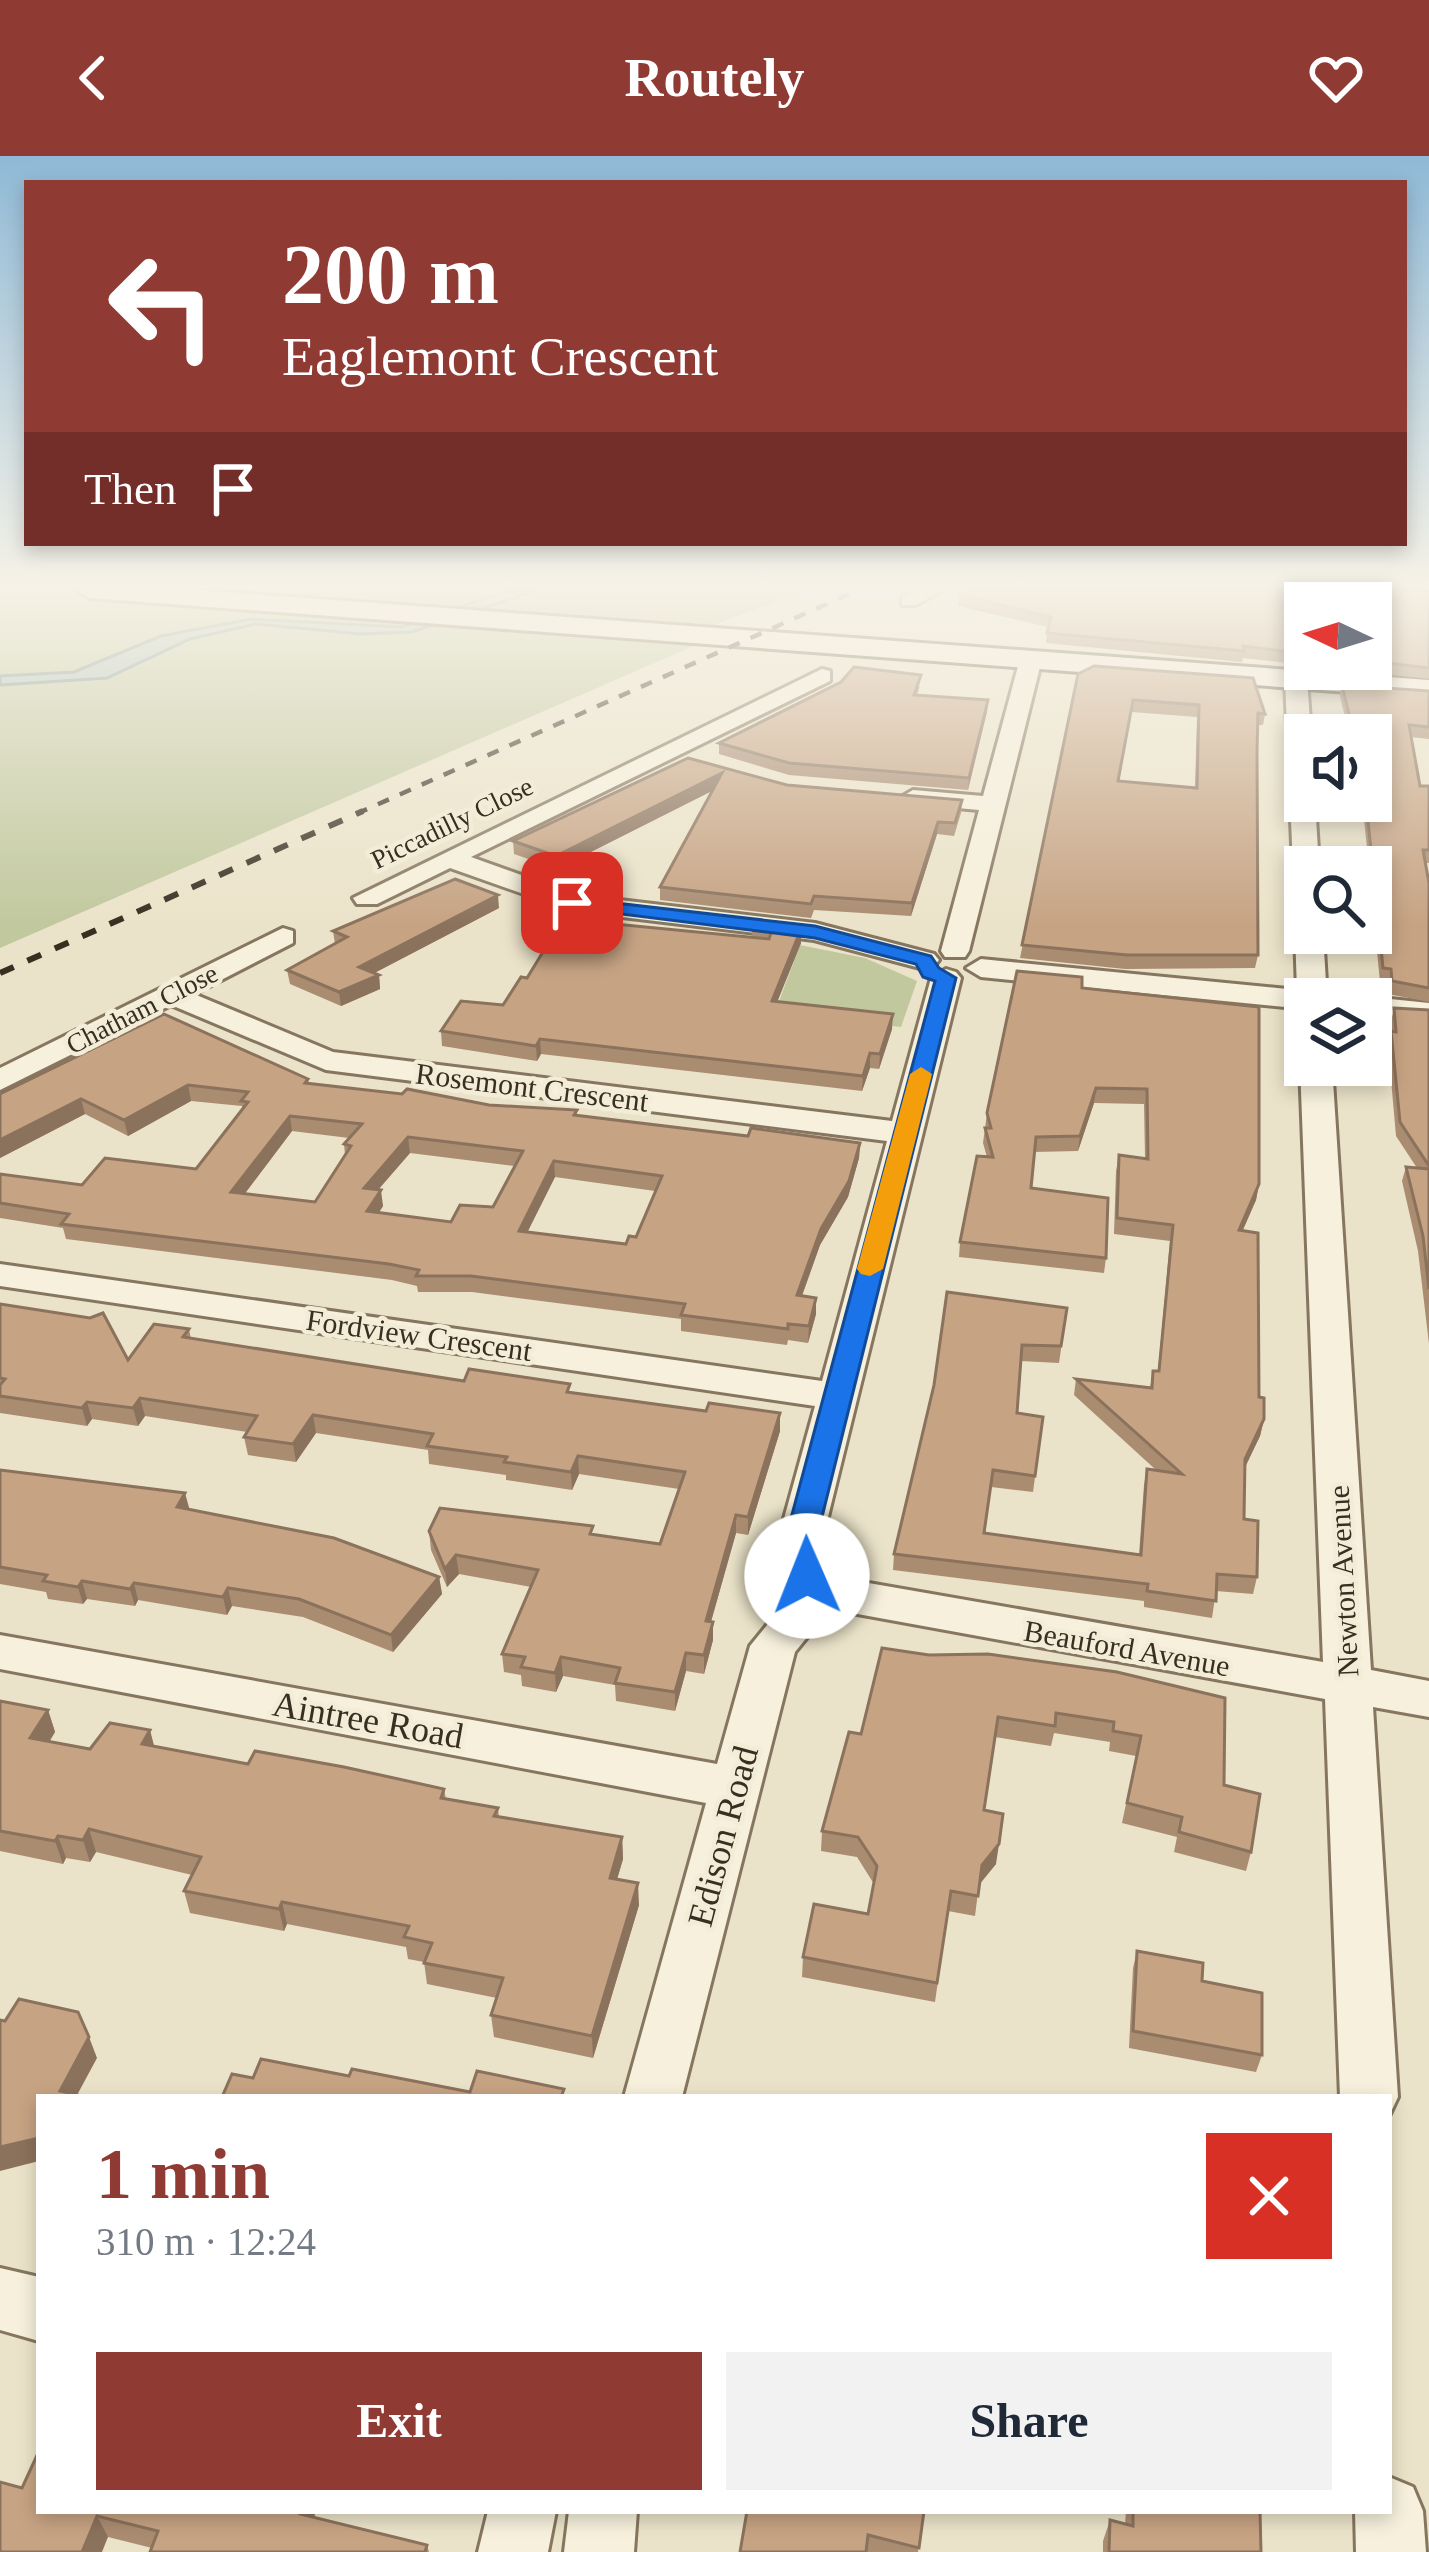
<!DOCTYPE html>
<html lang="en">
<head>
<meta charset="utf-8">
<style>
  :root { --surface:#fff; --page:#f2f2f3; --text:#1f2937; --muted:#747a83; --accent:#903a34 }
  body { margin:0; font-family:Georgia,serif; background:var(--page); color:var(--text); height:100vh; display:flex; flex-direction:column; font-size:45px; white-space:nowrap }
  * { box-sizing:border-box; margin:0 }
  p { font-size:39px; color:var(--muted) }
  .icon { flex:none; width:66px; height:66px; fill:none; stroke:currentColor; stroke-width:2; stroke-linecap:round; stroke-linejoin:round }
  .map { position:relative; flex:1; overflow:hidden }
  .sheet { position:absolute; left:36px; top:1938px; width:1356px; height:420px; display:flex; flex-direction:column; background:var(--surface); border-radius:0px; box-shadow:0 6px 18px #0003 }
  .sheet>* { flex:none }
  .guide { position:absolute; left:24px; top:24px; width:1383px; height:366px; border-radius:0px; box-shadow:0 6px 18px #0003; background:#903a34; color:#fff; overflow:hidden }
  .needle { width:78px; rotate:274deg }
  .controls { position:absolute; left:1284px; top:426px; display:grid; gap:24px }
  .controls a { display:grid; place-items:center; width:108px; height:108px; border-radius:0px; background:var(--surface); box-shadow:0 6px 18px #0003; font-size:60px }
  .pin { position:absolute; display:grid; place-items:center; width:102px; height:102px; color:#fff; margin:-51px; border-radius:24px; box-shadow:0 6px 18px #0006 }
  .me { position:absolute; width:132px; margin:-66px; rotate:359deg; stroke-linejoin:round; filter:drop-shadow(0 0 9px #0008) }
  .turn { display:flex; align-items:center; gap:42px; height:252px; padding:0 60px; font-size:54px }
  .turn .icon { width:156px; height:156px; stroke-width:2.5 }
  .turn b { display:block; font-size:84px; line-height:102px }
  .then { display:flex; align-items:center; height:114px; padding:0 60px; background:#0003; gap:24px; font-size:45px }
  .round { display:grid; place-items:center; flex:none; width:126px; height:126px; border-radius:0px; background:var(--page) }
  .summary { display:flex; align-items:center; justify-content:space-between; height:204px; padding:0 60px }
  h1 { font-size:72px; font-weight:800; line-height:90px; color:var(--accent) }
  .button { display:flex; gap:24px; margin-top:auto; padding:24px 60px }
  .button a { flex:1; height:138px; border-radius:0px; background:var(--accent); color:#fff; font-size:48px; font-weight:800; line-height:138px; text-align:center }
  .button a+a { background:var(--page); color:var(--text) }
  header { display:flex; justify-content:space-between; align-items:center; height:156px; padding:0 60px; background:var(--accent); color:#fff; font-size:54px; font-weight:800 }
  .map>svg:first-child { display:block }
  .green { fill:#c1c89e }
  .water { fill:#a9c0bb; stroke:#718e88; stroke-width:3 }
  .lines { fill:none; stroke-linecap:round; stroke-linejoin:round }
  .minor-casing { stroke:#86765f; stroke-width:6 }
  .secondary-casing { stroke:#685842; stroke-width:6 }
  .minor { fill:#f6f0dc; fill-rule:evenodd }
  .secondary { fill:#f6f0dc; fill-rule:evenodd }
  .rail-far1 { stroke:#382e21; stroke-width:4.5; stroke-dasharray:12 12; stroke-linecap:butt }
  .rail { stroke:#382e21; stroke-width:6; stroke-dasharray:15 15; stroke-linecap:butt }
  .wall { fill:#aa8c71; fill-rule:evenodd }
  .shaded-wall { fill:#8b725c }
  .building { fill:#c6a383; stroke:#8b725c; stroke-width:3; fill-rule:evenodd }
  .route { fill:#1a73e8; stroke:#114b97; stroke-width:3 }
  .slow { fill:#f59e0b }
  .labels { text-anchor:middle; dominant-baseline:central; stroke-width:9; stroke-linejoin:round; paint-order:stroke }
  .far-street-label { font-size:27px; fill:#382e21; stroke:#f3edd8 }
  .street-label { font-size:30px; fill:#382e21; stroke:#f3edd8 }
  .near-street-label { font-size:36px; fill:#382e21; stroke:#f3edd8 }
</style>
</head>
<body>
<header><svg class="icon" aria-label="back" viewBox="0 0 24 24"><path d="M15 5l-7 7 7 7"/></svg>Routely<svg class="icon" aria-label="heart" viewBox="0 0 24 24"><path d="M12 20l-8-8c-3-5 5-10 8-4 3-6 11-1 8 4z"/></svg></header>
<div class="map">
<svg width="1429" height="2396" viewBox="0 0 1429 2396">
  <rect width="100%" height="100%" fill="#ebe3c9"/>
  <g class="green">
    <path d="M0,434h38l669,50 -707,308z"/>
    <path d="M214,434h592l-100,38z"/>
    <path d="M800,789l65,13 52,23 -16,46 -126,-15z"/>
  </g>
  <path class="water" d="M510,434h27l-125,42 -52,2 -104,-10 -66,15 -83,39 -107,7v-9l74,-4 87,-36 90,-17 151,8z"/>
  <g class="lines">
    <g class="minor-casing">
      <g id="minor">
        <path d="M918,434h25l-27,15h-14v-8z"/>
        <path d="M1031,497l11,6 -73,292 -4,6h-20l-4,-6 38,-141 -66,-6 -12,-7 12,-7 70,6 37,-137z"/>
        <path d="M822,513l8,2v10l-359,176 106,38 238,28 119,31 5,6 -5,6 -10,3 -110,-29 -242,-29 -122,-43 -73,36h-20l-4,-6z"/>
        <path d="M1296,516l11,7 4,56h-6v66h10l4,66h-14v8l-12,-8 -8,-188z"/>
        <path d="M1305,769v8h18l4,66h-22v10l-324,-32 -15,-9 15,-9 316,31 -2,-57z"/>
        <path d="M283,772l10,3v12l-99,51 139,58 559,69 39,-143 15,-9 10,3 5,6 -138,559v23l11,17 489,85 -23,-597 5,-7v7h27l39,605 58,11v36l-56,-10 25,390 -9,19v-19h-49l-15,-398 -495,-90 -35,43 -113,445h-58l82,-294 -706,-134v-34l717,129 33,-118 46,-57 -17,-27v-25l36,-131 -815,-120v-22l822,117 65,-240 -561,-71 -155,-65 -171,85v-22z"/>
        <path d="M1371,841l58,6v18l-58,-6v-16h-8z"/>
        <path d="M0,2112l39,9v64l-39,-11z"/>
        <path d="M1389,2321l24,10 10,24 3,41h-70l-1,-41h34z"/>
        <path d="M488,2355h68l-8,41h-70z"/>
        <path d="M569,2355h68l-3,41h-70z"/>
      </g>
    </g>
    <g class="secondary-casing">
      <path id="secondary" d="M76,434h121l1232,90v18l-1339,-100z"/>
    </g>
    <use href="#minor" class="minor"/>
    <use href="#secondary" class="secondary"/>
    <path class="rail-far1" d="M356,658l502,-224"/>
    <path class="rail" d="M0,817l363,-162"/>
  </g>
  <g class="wall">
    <path d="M1429,435v88l-90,-10h32v-66h-66v62l-62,-7 -1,4 -196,-19 2,-16 -90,-21 1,-11z"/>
    <path d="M1078,518l187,40 -2,11h-5l-1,26 1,204 -3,13 -130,1 -105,-11zM1132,556l65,5 -2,71 -76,-7z"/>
    <path d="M1342,529l87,6v48l-18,-2 9,49h9v77h-3l3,20v119l-41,-8v-12h-8l-9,-92v-23h-2l-7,-66h9v-66h-22l-9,-39z"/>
    <path d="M920,530l-3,9 71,5 -20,90 -179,-15 -70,-21v-11z"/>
    <path d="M688,602l99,27 175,15 -1,13 -7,23 -17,-2 -26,82 -97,-6 -3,8 -151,-18v-13l53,-97 -156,79 -43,-15 -1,-13z"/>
    <path d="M499,752l-125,65 5,2 1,14 -39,17 -51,-22 -3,-14 48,-26 -2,-13z"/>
    <path d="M752,767l49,6v14l-24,58 115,28 -13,40 -9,-1 -8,23 -321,-37 -4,7 -95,-15 -1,-15 62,-26 24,-27 225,-41z"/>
    <path d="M1082,832l177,196 -3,16 -14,31 17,166 5,22 -4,17 -16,32v51l13,58 -4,17 -37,-3 -4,27 -68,-11v-6l-251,-31 1,-16 40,-169 133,-77 -8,55 -38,-2 -4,52 26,4 -10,75 -42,-5 -6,46 154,22 5,-70 3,-16 9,1 -82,-75 2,-16 74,9 3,-17h5l12,-130 -56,-7 2,-63 3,-16 26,3 -1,-54 -50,-1 -16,48 -44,1 -3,36 75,70 -2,15 -145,-16 1,-15 27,-85 -4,-14 4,-30z"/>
    <path d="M1394,852l35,2v334l-11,-93 -16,-70 4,-14 11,1 -21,-32 -8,-91 4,-14 -1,-9z"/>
    <path d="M308,923l1,5 180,21 88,5v5l171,21 112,7 -1,15 -11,39 -28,48 -18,51 14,18 -8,29 -20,-3 -1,5 -106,-14v-12l-209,-27h-54l-1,-6 -25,-6 -326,-41 -3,-11 -63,-10v-44l82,11 114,-16 46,-61v-2l-51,-5 -63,35 -43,-22 -85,44v-64zM292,975l57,7 -5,6 1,11 -30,47 -70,-9zM410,997l105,13 -22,41 -42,15 -73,-9 5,-7 -5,-17zM555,1021l100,14 -19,46 -10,7 -99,-12z"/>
    <path d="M0,1148l128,56 61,-31 2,10 273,42 107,11 209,39 -32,104 -12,-2 -25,89 2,18 -9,34 -18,-3 -11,40 -59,-10 -1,-16 -52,-9 -7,16 -34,-6 -1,-11 -17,-3 -2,-18 29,-67 -72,-13 -12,13 -16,-37 -2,-19 164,3 67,10 19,-55 -100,-15 -7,16 -66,-10v-5l-77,-11 -1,-14 -112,-17 -20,29 -48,-7 -4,-18 3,-5 -102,-16 -7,10 -46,-7 -5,7 -87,-13z"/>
    <path d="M0,1314l189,39 250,68 3,17 -49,58 -90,-35 -71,-11 -5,9 -89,-15 -3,6 -48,-7 -4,5 -35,-5 -2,-7 -46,-8z"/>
    <path d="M929,1499l188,17 107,113 27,67 -5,19 -72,-19 3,-15 -55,-14 14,-67 -27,-5 1,-9 -56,-9 -3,13 -56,-9 -11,73 12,54 -17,20 -4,32 -27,-5 -13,91 -133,-25 1,-20 65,-43 6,-30 -17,-27 -36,-6 1,-20 39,-97z"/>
    <path d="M0,1545l48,9 7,22 -6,10 41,7 64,-3 94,18 196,25 2,10 52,9 1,9 123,20 1,22 -6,20 22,26 -46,153 -99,-21 -3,-22 6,-17 -70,-14 -3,-22 -16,-3 -2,-12 -119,-23 -3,7 -94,-18 -6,-22 8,-16 -96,-23 -6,10 -24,-4 -3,6 -63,-13z"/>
    <path d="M1137,1795l65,30 60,74 -6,17 -127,-24 4,-80z"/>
    <path d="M22,2332l293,26 -1,3 113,28 2,7h-279l2,-4 -44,-11z"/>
    <path d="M924,2355l-6,41h-179z"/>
    <path d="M1126,2355h134l1,41h-158v-11l7,-21 15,4z"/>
  </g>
  <g class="shaded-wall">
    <path d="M988,544l-1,12 -19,78 1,-12z"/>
    <path d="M722,617v13l-165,83 -1,-13z"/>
    <path d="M938,666l-1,12 -26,82 1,-13z"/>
    <path d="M498,739l1,13 -138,72 -2,-13z"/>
    <path d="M801,773v14l-29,72v-14z"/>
    <path d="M379,819l1,14 -39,17 -2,-14z"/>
    <path d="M893,858l-1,15 -13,40 1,-15z"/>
    <path d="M540,883l1,15 -4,7 -1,-15z"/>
    <path d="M870,897v15l-8,23 1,-15z"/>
    <path d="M188,929l3,16 -63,35 -4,-16z"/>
    <path d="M1096,932l-2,15 -16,48 2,-15z"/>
    <path d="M81,943l4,15 -85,44v-18z"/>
    <path d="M290,960l2,15 -58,77 -3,-16z"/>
    <path d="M408,981l2,16 -44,51 -2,-16z"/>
    <path d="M860,987l-1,15 -11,39 -28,48 -24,67 1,-17 24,-66z"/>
    <path d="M554,1005l1,16 -35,70 -1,-16z"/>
    <path d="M1259,1028l-3,16 -20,46 3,-16z"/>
    <path d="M381,1034l2,16 -13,21 -3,-16z"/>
    <path d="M816,1142v16l-8,29 1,-17z"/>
    <path d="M140,1242l5,18 -7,10 -5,-18z"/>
    <path d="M87,1246l5,17 -5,7 -5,-18z"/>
    <path d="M780,1257v18l-32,104v-18z"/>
    <path d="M313,1259l3,18 -20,29 -3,-18z"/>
    <path d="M1264,1263l-4,17 -19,40 4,-17z"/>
    <path d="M578,1300l1,18 -7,16 -1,-18z"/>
    <path d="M185,1337l5,18 -13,-4z"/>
    <path d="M736,1359v18l-30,106v-18z"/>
    <path d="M456,1399l3,19 -12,13 -2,-18z"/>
    <path d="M439,1421l3,17 -49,58 -2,-17z"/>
    <path d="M82,1425l5,18 -4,5 -5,-17z"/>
    <path d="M134,1427l4,17 -3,6 -5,-17z"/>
    <path d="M228,1432l4,18 -5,9 -4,-18z"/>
    <path d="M713,1466v18l-9,34v-19z"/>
    <path d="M686,1497v18l-11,40v-19z"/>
    <path d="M561,1501l2,19 -7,16 -1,-19z"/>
    <path d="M48,1554l7,22 -17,28 -8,-22z"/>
    <path d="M150,1574l6,23 -14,-9z"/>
    <path d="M89,1673l7,23 -6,10 -7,-22z"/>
    <path d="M58,1680l8,22 -3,6 -8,-23z"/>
    <path d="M622,1681l1,22 -12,41 -1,-22z"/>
    <path d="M999,1688l-3,20 -17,21 3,-20z"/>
    <path d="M638,1727l1,22 -46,153 -1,-22z"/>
    <path d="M282,1746l5,22 -3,7 -5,-22z"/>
    <path d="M89,1881l8,21 -21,39 -16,-6z"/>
    <path d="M39,1982v23l-39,10v-24z"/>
    <path d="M301,2355h13l1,3 -8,21 -7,-21z"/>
    <path d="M97,2360l11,21 -6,15h-20z"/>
  </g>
  <g class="building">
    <path d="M970,434h456l3,1v77l-58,-7v-58h-66v51l-62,-8 1,5 -197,-18 4,-16 -92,-22z"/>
    <path d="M1094,510l159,12 12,36 -7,-1 -1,38 1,204h-131l-105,-10 56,-271zM1133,544l66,5 -2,83 -79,-7z"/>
    <path d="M854,511l67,8 -7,20 74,5 -19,78 -180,-15 -70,-20 122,-61z"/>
    <path d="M1342,529l87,6v36l-20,-2 11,61h9v64h-6l6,33v105l-37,-7 -1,-12 -8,-1 -17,-167h5v-66h-17z"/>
    <path d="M688,602l99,27 175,15 -7,23 -17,-1 -26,81 -98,-7 -3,8 -151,-17 62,-114 -166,83 -43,-15z"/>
    <path d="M455,723l43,16 -139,72 20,8 -40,17 -52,-22 60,-33 -14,-6z"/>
    <path d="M563,763l206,20 3,-9 -20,-7 49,6 -29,72 121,13 -13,40 -10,-1 -7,23 -323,-37 -4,7 -95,-15 20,-30 42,4 18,-28 6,1z"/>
    <path d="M1017,815l65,6v11l177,19v177l-20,46 19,3 1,164 5,1v21l-19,40 -1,60 14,2 -1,56 -40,-3 -1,27 -69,-10 1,-7 -254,-30 40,-169 13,-93 120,16 -6,38 -39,-1 -5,68 26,4 -8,59 -42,-6 -9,63 157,22 6,-86 35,5 -106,-95 76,9 1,-17h6l14,-146 -56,-7 2,-63 29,4 -1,-70 -51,-1 -16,48 -44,1 -5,51 77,10 -2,60 -146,-16 17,-86 16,1 -8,-29h6l-4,-15z"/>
    <path d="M1394,852l35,2v156l-29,-44 -9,-91 5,1z"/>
    <path d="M164,858l144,65 -3,4 97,11 5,-5 82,16 88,5 -3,5 174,21 3,-8 109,15 -11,38 -28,48 -24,66 19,3 -7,28 -21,-2v5l-107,-14 4,-11 -214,-28h-55l3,-6 -30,-6 -328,-40 8,-10 -69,-11v-29l82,11 23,-27 91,11 52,-67 -7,-1 7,-9 -60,-7 -64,35 -43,-21 -81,41v-46zM290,960l72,8 -18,20 7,2 -36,56 -84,-10zM408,981l115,14 -30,56 -33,-2 -9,17 -84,-11 14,-21 -17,-2zM554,1005l108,15 -26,61 -7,-1 -3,8 -107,-13z"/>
    <path d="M1406,1011l23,2v120l-6,-53z"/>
    <path d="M0,1148l90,14 13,-5 25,47 26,-36 35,5 -6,8 281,44 5,-12 101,15 -3,8 139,19 3,-8 71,10 -32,104 -12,-2 -30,106 7,1 -9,33 -18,-2 -11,39 -60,-9 5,-15 -59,-11 -6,16 -34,-6 4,-10 -23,-3 36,-84 -82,-15 -11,14 -16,-38 11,-23 153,18 -3,8 70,10 25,-72 -107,-16 -7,16 -67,-10 3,-5 -80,-11 6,-12 -120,-19 -20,29 -49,-7 13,-21 -117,-18 -7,10 -46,-6 -5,6 -82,-12v-11l5,-6 -5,-1z"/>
    <path d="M0,1314l185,23 -8,14 157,31 105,39 -48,58 -92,-36 -71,-11 -5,9 -89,-14 -4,6 -48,-8 -4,6 -35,-6 4,-6 -47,-8z"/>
    <path d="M882,1492l47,7 59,-1 129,18 108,26 -1,87 36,9 -9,58 -72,-20 3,-15 -55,-14 14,-67 -28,-5 1,-9 -58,-9 -1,13 -57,-9 -14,93 19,4 -4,30 -17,21 -4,31 -27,-5 -14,92 -134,-26 11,-53 54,10 9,-48 -19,-29 -36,-6 27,-99 12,2z"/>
    <path d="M0,1545l48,9 -18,28 60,11 20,-26 40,7 -8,14 106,20 7,-13 89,16 100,22 -3,9 57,10 -4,8 128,21 -12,41 28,5 -46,153 -101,-21 12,-37 -79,-15 8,-20 -28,-6 5,-11 -127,-24 -3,7 -95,-18 17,-34 -112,-28 -6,11 -25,-4 -3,5 -55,-10z"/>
    <path d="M1137,1795l66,12 -1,18 60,12v62l-129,-24z"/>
    <path d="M19,1843l59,13 11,25 -29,54 26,6h-47v41l-39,9v-127l5,1z"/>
    <path d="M261,1903l88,17 3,-7 118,23 7,-21 87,18 -3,8h-339l10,-23 21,4z"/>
    <path d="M39,2295v60h262l-1,3 127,31 -2,7h-275l8,-21 -61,-15 -15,36h-82v-70l22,6z"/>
    <path d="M747,2355h177l-5,37 -51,-13 -2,17h-126z"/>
    <path d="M1133,2355h127l1,41h-152l1,-32 23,6z"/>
  </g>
  <linearGradient id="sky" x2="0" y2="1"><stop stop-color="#8fb9d6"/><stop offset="0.56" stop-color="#f6f2e7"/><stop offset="1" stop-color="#f6f2e7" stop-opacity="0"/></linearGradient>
  <rect width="1429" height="769" fill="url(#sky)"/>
  <path class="route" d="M572,742l243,28 116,30 8,12 17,10 -139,559 6,39 -5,8h-22l-10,-47 149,-556 -12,-4 -7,-13 -101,-26 -250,-31v-8z"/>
  <path class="slow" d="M921,911l11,7 -49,195 -13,7 -9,-2 -4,-5 53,-195z"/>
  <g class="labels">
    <g class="far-street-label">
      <text transform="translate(452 667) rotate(-26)">Piccadilly Close</text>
      <text transform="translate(142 853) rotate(-27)">Chatham Close</text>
    </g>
    <g class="street-label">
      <text transform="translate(532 931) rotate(7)">Rosemont Crescent</text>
      <text transform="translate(419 1179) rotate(8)">Fordview Crescent</text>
      <text transform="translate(1343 1425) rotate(-93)">Newton Avenue</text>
      <text transform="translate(1127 1492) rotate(10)">Beauford Avenue</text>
    </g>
    <g class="near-street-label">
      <text transform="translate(368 1564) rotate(10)">Aintree Road</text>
      <text transform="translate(723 1680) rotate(-75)">Edison Road</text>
    </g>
  </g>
</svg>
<div class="controls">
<a><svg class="needle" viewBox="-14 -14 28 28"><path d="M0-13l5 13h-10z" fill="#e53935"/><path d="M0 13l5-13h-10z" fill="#747a83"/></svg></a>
<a><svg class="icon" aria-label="sound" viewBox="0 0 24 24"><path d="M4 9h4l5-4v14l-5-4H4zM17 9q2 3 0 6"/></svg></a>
<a><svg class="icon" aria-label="search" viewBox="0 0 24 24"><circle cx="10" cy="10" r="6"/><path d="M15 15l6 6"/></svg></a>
<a><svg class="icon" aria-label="layers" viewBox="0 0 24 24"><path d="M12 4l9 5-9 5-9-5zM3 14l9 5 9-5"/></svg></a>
</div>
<div class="pin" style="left:572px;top:747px;background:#d93025"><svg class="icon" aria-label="arrive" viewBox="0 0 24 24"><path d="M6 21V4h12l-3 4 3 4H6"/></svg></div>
<svg class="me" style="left:807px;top:1420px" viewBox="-20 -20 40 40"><circle r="19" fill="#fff"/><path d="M0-13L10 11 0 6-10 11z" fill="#1a73e8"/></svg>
<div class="guide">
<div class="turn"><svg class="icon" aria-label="left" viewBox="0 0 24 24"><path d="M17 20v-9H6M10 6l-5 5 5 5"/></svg><div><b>200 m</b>Eaglemont Crescent</div></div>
<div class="then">Then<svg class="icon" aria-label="arrive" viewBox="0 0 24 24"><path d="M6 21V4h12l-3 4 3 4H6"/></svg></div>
</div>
<section class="sheet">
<div class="summary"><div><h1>1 min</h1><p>310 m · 12:24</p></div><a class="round" style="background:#d93025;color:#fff"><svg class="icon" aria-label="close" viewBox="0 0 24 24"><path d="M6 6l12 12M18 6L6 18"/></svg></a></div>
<div class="button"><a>Exit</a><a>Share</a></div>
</section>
</div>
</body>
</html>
